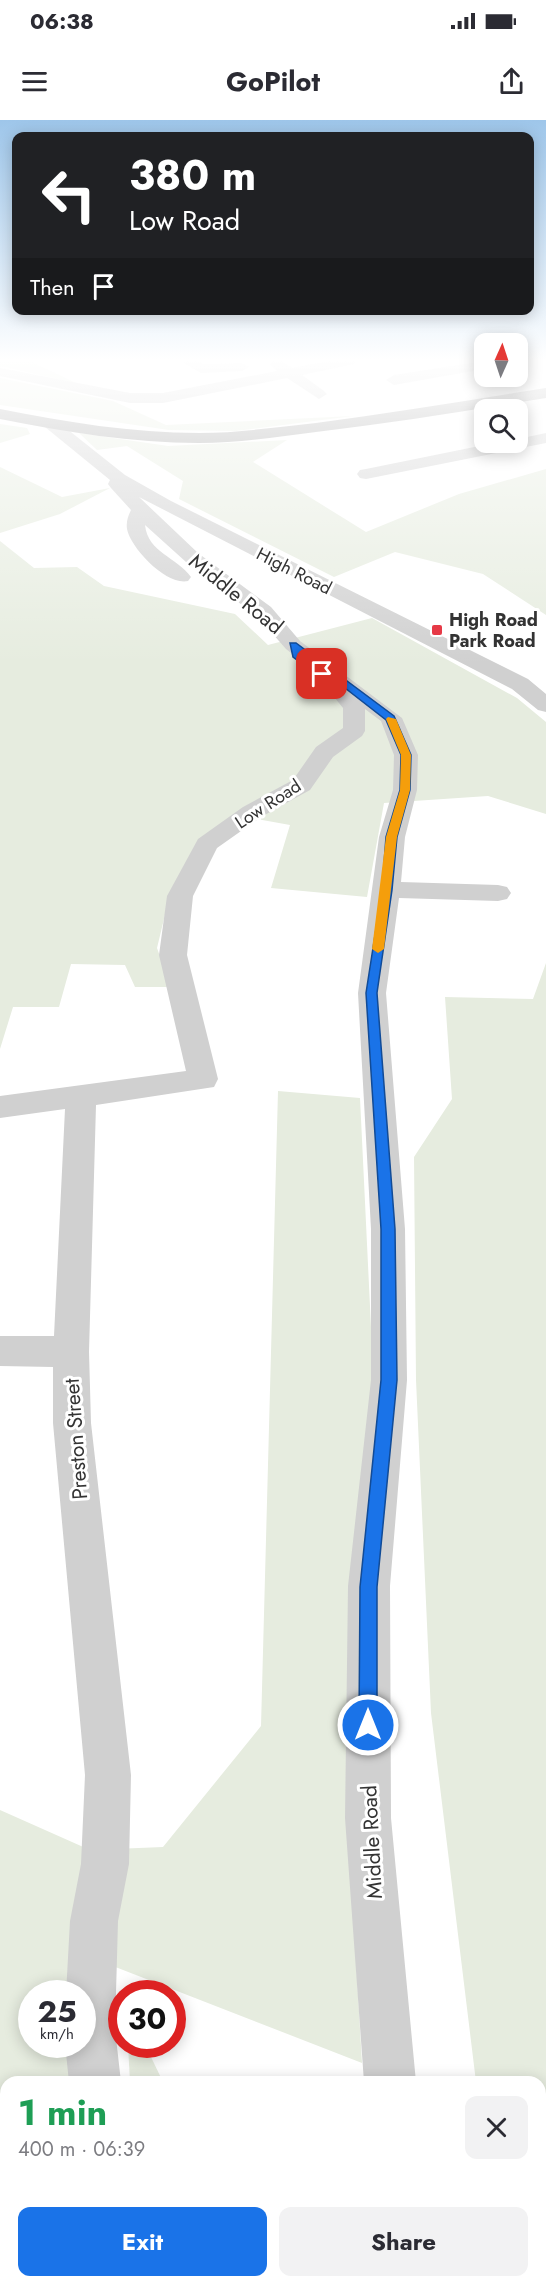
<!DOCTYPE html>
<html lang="en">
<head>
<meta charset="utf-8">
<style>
  :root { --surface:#fff; --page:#f2f2f3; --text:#2b2b33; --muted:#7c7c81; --accent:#1a73e8 }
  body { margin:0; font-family:Jost,sans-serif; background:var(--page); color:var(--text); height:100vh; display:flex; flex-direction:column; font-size:22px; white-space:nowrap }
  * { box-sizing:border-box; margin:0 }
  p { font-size:20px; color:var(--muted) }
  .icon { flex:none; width:33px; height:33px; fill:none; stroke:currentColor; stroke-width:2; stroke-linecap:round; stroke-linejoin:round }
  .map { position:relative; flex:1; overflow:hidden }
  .sheet { position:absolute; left:0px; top:1956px; width:546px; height:212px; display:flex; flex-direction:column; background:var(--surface); border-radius:18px 18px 0 0; box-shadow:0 3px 15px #0003 }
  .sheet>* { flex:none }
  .guide { position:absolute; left:12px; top:12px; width:522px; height:183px; border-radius:12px; box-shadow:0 3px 15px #0003; background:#202124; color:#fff; overflow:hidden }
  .needle { width:39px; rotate:3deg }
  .fabs { position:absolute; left:474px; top:213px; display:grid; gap:12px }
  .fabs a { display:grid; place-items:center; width:54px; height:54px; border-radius:12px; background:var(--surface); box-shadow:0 3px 15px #0003; font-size:30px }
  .speed { position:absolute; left:18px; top:1860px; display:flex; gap:12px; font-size:30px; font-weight:700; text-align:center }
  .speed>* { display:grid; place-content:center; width:78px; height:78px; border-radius:50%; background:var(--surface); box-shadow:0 3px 15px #0003; line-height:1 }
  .speed small { font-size:15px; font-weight:400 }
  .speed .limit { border:9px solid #d22; background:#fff; color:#111 }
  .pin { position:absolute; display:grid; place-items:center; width:51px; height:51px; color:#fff; margin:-26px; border-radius:12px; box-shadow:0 3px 9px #0006 }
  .me { position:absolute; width:66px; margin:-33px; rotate:0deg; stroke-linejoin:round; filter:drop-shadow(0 0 4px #0008) }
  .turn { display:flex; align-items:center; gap:21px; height:126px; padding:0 18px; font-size:27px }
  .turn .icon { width:78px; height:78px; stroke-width:2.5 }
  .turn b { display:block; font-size:42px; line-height:51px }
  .then { display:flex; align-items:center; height:57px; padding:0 18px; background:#0003; gap:12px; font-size:22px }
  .round { display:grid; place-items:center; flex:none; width:63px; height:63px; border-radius:12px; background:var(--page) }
  .summary { display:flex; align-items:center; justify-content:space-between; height:102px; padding:0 18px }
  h1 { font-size:36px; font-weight:700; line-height:45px; color:#1e9e55 }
  .cta { display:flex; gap:12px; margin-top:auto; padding:12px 18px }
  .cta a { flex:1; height:69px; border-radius:12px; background:var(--accent); color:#fff; font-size:24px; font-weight:700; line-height:69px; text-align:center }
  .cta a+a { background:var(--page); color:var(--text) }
  .status { display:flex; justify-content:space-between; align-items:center; height:42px; padding:0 30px; background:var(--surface); direction:ltr }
  .status svg { height:16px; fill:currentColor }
  header { display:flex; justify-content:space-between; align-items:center; height:78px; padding:0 18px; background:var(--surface); font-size:27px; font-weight:700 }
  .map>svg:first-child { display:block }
  .green { fill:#e6ecdf }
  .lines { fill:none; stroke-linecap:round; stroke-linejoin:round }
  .minor { fill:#d0d0d0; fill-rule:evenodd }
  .highway { fill:#9a9a9a; fill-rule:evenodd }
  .route { fill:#1a73e8; stroke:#114b97; stroke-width:1.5 }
  .slow { fill:#f59e0b }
  .poi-dot { fill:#e63946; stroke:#fff; stroke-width:2 }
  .labels { text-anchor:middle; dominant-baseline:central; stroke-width:6; stroke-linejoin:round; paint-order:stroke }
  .far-street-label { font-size:18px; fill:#333; stroke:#fff }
  .far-poi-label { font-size:18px; font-weight:bold; fill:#333; stroke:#fff; text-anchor:start }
  .street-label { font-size:21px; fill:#333; stroke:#fff }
</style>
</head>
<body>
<div class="status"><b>06:38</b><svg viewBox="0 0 49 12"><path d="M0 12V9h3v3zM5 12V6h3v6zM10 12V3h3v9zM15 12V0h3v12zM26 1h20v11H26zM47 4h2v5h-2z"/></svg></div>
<header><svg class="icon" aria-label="menu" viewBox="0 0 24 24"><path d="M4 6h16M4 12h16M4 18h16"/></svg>GoPilot<svg class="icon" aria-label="share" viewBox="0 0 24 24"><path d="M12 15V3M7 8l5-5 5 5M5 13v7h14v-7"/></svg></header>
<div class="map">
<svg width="546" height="2167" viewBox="0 0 546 2167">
  <rect width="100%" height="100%" fill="#fff"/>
  <g class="green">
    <path d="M0,241h30l46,22 -76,-17z"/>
    <path d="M0,258l113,23 53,24 187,-9 -117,15 -67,-1 -169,-25z"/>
    <path d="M0,304l27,4 3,6 -30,9z"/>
    <path d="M79,313l89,13 119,-6 -34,22 113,70 93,-38 87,-25v146l-63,-41 -88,-22 -61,25 -155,-78 4,-18 -56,-35 -30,4z"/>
    <path d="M0,347l62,30 48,-9 -50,26 -60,19z"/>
    <path d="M0,421l34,27 43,-1 27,19 131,28 33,31 104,-27 145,80 29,24v92l-58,-18 -104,7 -17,94 -96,-9 19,-63 -56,-10 -65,83 -12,50 14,39h-36l-10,-22 -54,-1 -12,43h-46l-13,42z"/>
    <path d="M546,843v1282l-6,-11v-152h-64l-45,-369 -15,-333 -2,-223 38,-58 -7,-102 88,2z"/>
    <path d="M278,971l82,7 13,271 -26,438 15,256 -262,-102 -19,32 -49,1v50l43,1 4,37h-73v123l-6,-12v-383l90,40 73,-3 98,-121z"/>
    <path d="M128,1925l23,12 12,25h-33z"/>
    <path d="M42,2162h59l1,5h-58z"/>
    <path d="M171,2162h127l-1,5h-125z"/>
  </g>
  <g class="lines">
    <g class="minor">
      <path d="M180,241h17l7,3 38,-1 7,4 -7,4 -41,2z"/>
      <path d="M273,241h9l10,7 37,-7h27l-2,3 -52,11 22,16 3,3 -8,5 -32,-21 -124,25h-33l-130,-27v-8l130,25h33l114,-22 -7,-7z"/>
      <path d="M484,241v8l-90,16 -8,-5 8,-5z"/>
      <path d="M51,299l6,2 68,54 46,26 357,178 18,15v18l-8,-2 -26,-21 -373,-192 59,56 73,54 29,34 102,77 16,37 -1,35 -12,47 -4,45 97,3 9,2 4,6 -4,6 -9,2 -99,-3 -13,95 19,236 2,151 -17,206 1,232 25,264h-52l-19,-264 3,-232 23,-206v-151l-13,-236 21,-156 14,-47 1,-35 -13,-34 -16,-12v22l-3,5 -29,21 -23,33 -49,27 -44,31 -24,48 -6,59 31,124 -4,8 -118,18 -7,247 2,71 40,352 -2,89 -11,57 -3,108 6,53h-52l-4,-38h17v-50h-16l4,-73 11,-57 4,-89 -32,-352v-56l-53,-1v-30h54l11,-227 -65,9v-22l186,-25 -27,-116 8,-59 31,-57 45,-32 50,-27 23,-33 27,-19v-20l-21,-26 2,-3 -38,-30 -29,-33 -61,-45 -51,-46c3,28 32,32 46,52l-3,4c-21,5 -57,-32 -61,-52 -1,-7 1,-13 4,-19l-20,-22 -3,-4 2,-4 -65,-53 -2,-3z"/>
      <path d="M546,313v10l-180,36 -6,-1 -3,-4 3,-4 6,-1 133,-27h19v-3z"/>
      <path d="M101,2162h56l1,5h-56z"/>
      <path d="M407,2162h93l2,5h-94z"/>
    </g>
    <path class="highway" d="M546,268v10c-76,12 -153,25 -230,34 -39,5 -78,11 -117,11 -67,0 -133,-11 -199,-24v-10c66,13 132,24 199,24 39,0 78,-6 117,-10 77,-10 154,-23 230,-35z"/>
  </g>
  <linearGradient id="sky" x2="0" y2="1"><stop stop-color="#9ec6ea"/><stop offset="0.44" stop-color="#fff"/><stop offset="1" stop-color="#fff" stop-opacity="0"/></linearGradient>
  <rect width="546" height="544" fill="url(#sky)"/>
  <path class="route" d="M290,523h6l98,73 17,39 -1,35 -13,47 -5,53 -15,103 18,236 2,151 -20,207v138l-2,7 -7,2 -6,-2 -3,-7 1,-138 21,-207v-151l-15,-236 16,-103 4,-53 14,-47 1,-35 -15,-35 -59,-46 -8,2 -26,-19z"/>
  <path class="slow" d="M388,597l8,2 15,36 -1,35 -13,47 -13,112 -6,4 -6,-4 14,-112 14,-47 1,-35 -15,-36z"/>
  <rect class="poi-dot" x="431" y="504" width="12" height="12" rx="3"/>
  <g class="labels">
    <g class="far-street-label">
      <text transform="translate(294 451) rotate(27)">High Road</text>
      <text transform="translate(268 684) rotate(-33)">Low Road</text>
    </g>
    <g class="far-poi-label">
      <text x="449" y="500">High Road<tspan x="449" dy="21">Park Road</tspan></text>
    </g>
    <g class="street-label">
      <text transform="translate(236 474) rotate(39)">Middle Road</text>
      <text transform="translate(76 1319) rotate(-94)">Preston Street</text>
      <text transform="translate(372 1722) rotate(-93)">Middle Road</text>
    </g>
  </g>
</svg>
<div class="fabs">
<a><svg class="needle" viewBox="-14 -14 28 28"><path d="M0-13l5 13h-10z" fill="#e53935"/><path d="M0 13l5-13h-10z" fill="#7c7c81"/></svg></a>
<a><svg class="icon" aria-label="search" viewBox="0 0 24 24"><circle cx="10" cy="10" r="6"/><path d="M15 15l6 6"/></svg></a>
</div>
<div class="speed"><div>25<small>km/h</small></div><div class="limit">30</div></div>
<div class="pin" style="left:322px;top:554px;background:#d93025"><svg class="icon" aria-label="arrive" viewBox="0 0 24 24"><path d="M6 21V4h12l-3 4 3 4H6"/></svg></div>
<svg class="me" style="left:368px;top:1605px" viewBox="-20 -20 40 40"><circle r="17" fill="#1a73e8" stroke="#fff" stroke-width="3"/><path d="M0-11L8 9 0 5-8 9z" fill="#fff"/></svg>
<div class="guide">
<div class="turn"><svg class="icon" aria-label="left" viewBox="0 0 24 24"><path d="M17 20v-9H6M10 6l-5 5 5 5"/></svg><div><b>380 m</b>Low Road</div></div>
<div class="then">Then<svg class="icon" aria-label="arrive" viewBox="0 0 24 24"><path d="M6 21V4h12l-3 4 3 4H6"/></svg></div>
</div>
<section class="sheet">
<div class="summary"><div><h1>1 min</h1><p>400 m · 06:39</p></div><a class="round"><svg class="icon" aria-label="close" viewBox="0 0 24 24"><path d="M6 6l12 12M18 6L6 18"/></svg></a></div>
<div class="cta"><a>Exit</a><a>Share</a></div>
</section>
</div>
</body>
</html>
